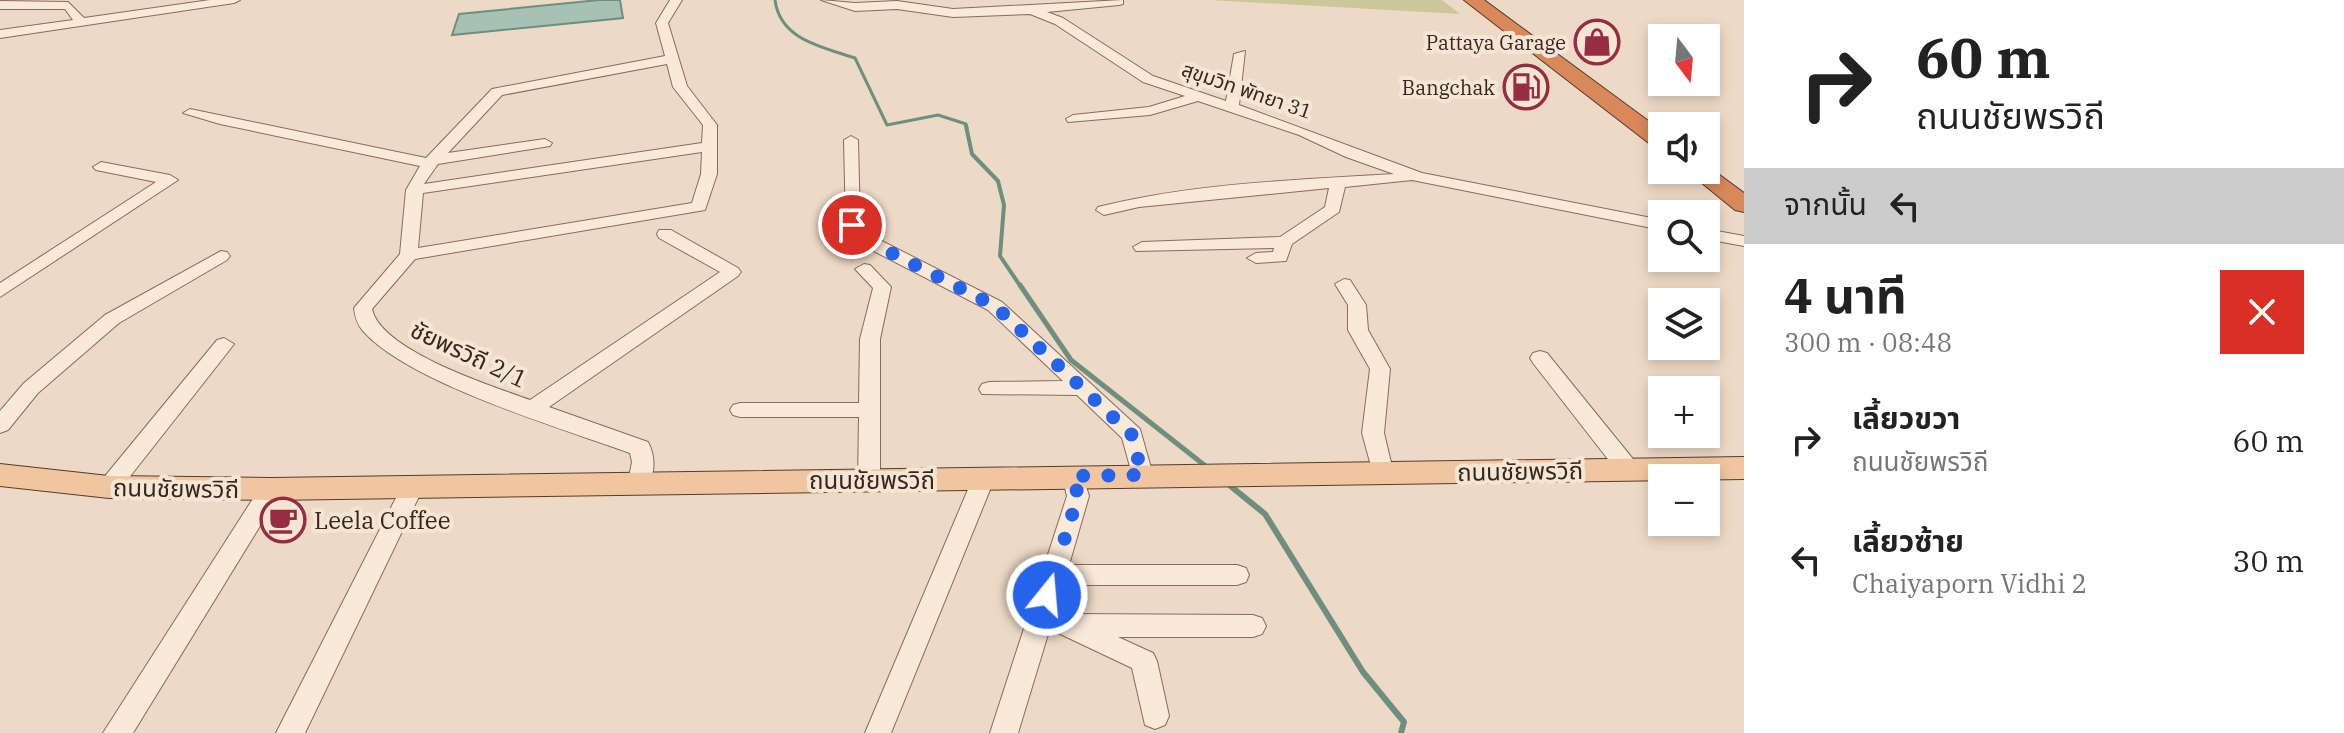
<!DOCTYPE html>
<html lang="th">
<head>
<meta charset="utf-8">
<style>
  :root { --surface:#fff; --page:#f2f2f2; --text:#222; --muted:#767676 }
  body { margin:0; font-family:"IBM Plex Serif","Noto Sans Thai",serif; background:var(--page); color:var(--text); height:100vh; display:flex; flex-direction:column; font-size:30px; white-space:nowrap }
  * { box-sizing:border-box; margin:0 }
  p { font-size:26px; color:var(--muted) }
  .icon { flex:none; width:44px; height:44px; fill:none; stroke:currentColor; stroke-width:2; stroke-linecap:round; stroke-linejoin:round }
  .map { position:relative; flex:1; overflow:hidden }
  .sheet { display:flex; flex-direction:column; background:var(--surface); width:600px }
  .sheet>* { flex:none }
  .guide { background:#fff; color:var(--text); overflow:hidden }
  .needle { width:52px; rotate:164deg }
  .buttons { position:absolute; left:1648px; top:24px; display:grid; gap:16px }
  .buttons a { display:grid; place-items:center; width:72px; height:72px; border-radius:0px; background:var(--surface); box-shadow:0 4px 12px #0003; font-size:40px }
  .pin { position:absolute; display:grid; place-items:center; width:68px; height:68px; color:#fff; margin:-34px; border:4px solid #fff; border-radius:50%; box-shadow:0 2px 8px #0007 }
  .me { position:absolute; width:88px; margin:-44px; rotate:17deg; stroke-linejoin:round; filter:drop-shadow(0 0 6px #0008) }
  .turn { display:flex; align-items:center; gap:28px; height:168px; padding:0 40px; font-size:36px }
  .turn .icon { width:104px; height:104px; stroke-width:2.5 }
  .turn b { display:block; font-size:56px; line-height:68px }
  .then { display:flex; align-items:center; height:76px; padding:0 40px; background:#0003; gap:16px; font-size:30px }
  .round { display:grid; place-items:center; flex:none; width:84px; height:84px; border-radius:0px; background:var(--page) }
  .summary { display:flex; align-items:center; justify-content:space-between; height:136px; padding:0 40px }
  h1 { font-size:48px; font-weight:700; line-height:60px }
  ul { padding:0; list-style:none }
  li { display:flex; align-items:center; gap:24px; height:120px; padding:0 40px }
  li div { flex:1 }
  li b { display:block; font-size:30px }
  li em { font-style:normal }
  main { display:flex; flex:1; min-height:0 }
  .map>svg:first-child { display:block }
  .green { fill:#cbc79a }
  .water { fill:#a7c1b4; stroke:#6e8f80; stroke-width:2 }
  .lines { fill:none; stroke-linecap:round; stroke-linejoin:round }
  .stream-far3 { stroke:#6e8f80; stroke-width:3 }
  .stream-far2 { stroke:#6e8f80; stroke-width:4 }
  .stream-far1 { stroke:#6e8f80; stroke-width:5 }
  .stream { stroke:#6e8f80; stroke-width:6 }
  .minor-casing { stroke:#886b5c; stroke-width:2 }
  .major-casing { stroke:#563a30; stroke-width:2 }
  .highway-casing { stroke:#563a30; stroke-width:2 }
  .minor { fill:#f8e9d9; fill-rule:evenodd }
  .major { fill:#efc69f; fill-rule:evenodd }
  .highway { fill:#d9885a; fill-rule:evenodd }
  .route { stroke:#2563eb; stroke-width:14; stroke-dasharray:0 25.2 }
  .labels { text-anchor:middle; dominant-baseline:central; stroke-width:8; stroke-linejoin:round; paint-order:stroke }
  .far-poi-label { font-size:20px; fill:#38271f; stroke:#f5e5d5; text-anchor:end }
  .far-street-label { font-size:20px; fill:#38271f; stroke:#f5e5d5 }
  .street-label { font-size:24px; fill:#38271f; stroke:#f5e5d5 }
  .poi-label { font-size:24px; fill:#38271f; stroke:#f5e5d5; text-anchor:start }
</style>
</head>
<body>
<main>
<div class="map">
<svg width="1744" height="733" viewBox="0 0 1744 733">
  <rect width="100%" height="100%" fill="#eddac6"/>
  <path class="green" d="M1210,0h232l18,14z"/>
  <path class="water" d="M599,0h21l3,18 -171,17 7,-21z"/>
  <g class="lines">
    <path class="stream-far3" d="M775,0c5,40 48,47 80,58l32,67 51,-10 28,9 1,4"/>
    <path class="stream-far2" d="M966,126l6,28 26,27 6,24 -4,51 21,31"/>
    <path class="stream-far1" d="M1020,285l51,75 137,108"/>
    <path class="stream" d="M1228,484l37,30 98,158 41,50 -3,11"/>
    <g class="minor-casing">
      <g id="minor">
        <path d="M210,0h30l-6,3 -234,35v-8l73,-10 -8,-11h-65v-8l68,1 16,16z"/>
        <path d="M670,0h12l-14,23 19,63 30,39v49l-12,36 -290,49 -43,50c9,42 120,77 158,91l190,-128 -61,-34 -2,-4 2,-4h12l67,38 3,4 -3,4 -189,131 99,35c8,15 7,32 -1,46l-8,3 -8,-3 -3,-6 4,-20 -2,-9c-69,-25 -221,-70 -267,-122 -6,-7 -8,-14 -9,-23l46,-54 6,-64 14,-24 -200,-42 -37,-11 7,-4 236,49 66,-69 173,-33 -9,-33zM667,64l6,23 30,38 -1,18 -278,41 14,-20 112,-18 2,-3 -7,-4 -97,14 54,-58zM702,152l-1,22 -9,29 -274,45 5,-55z"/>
        <path d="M821,0l34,3 42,-2 56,8 170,-9v4l-4,1 -72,7 16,6 90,58 73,25 8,-47 11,-3 -6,54 183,68 240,47v10l-250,-50 -67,7 -6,25 -47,32 -6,17 -30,2 -9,-5 9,-5 17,-1 1,-4 -138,3 -3,-4 9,-5 138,-5 45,-30 4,-19 -190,19 -35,8 -8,-5 2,-3c96,-24 198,-27 296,-33l-48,-17 -47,-22 -101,-34 -48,14 -82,7 -2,-3 7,-4 76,-8 36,-11 -42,-14 -88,-58 -25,-10 -77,3 -56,-8 -42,2z"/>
        <path d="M851,136l7,4 2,84 12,12 130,66 138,127 13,46 -3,6 -8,2 -8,-2 -12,-43 -45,-43 -95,-1 -3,-5 3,-5 7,-2 74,-1 -75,-71 -128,-66 -14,-15 -2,-89z"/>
        <path d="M101,162l69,13 8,5 -178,117v-14l156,-101 -60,-12 -3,-3z"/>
        <path d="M1706,229l38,7v10l-38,-7z"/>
        <path d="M221,251l6,1 3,4 -3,4 -108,63 -81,70 -30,37 -8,3v-22l24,-28 81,-68z"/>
        <path d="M864,264l6,1 21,22 -11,52v141l-3,6 -8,3 -8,-3 -3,-6 1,-63h-119l-7,-2 -3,-5 3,-5 7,-2h119l1,-64 13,-51 -18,-19z"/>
        <path d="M1344,279l6,1 16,25 2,25 22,39 -6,64 9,38 -3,6 -8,2 -8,-2 -12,-44 8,-64 -22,-39v-25l-13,-21z"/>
        <path d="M224,338l10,6 -3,4 -114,145 -8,3 -8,-3 -3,-6 3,-6 116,-141z"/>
        <path d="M1540,351l7,2 90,111 3,6 -3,6 -8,2 -8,-2 -88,-113 -3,-5 3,-5z"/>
        <path d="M1073,468l8,2 8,26 -20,69h168l9,3 3,7 -3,7 -9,3h-174l-45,148h-28l77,-237 -5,-20 3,-6z"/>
        <path d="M983,471l8,3 3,6 -103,253h-26l107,-253 3,-6z"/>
        <path d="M413,477l8,3 3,6 -119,247h-29l126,-247 3,-6z"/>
        <path d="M271,480l8,3 3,6 -3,6 -146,238h-30l160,-250z"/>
        <path d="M1067,614l186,1 9,3 4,8 -4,8 -9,3h-135l35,16 4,8 12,55 -4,9 -10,4 -10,-4 -13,-57 -74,-35 -4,-8 4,-8z"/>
      </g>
    </g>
    <g class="major-casing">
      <path id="major" d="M1744,457v22l-1473,21 -162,-2 -109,-12v-22l109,12 162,2z"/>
    </g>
    <g class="highway-casing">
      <g id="highway">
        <path d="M1464,0h20l178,131v18l-8,-2z"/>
        <path d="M1706,165l38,28v19l-9,-2 -49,-40h20z"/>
      </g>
    </g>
    <use href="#minor" class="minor"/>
    <use href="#major" class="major"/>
    <use href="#highway" class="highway"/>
  </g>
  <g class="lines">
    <path class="route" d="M852,225l14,15 129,66 137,129 10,40 -69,1 5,20 -31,99"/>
  </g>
  <defs>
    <g id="shop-ring" transform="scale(2.3)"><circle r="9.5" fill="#f5e5d5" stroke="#952e43" stroke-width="1.5"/><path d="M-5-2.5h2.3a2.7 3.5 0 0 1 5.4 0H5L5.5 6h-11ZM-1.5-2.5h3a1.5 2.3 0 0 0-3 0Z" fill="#952e43"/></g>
    <g id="fuel-ring" transform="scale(2.3)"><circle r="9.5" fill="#f5e5d5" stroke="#952e43" stroke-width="1.5"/><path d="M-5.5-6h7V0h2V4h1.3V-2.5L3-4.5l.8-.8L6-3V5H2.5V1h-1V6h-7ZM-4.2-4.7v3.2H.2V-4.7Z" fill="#952e43"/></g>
    <g id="cafe-ring" transform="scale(2.3)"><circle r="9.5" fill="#f5e5d5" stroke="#952e43" stroke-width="1.5"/><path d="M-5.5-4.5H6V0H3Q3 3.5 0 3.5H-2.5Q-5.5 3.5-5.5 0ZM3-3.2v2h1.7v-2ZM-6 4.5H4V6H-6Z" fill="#952e43"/></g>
  </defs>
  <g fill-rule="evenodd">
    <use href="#shop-ring" x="1597" y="42"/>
    <use href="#fuel-ring" x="1526" y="87"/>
    <use href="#cafe-ring" x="283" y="520"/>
  </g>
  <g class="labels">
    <g class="far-poi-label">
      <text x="1566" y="42">Pattaya Garage</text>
      <text x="1495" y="87">Bangchak</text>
    </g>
    <g class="far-street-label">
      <text transform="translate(1247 90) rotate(19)">สุขุมวิท พัทยา 31</text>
    </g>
    <g class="street-label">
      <text transform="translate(469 354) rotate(25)">ชัยพรวิถี 2/1</text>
      <text transform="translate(1520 471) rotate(-1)">ถนนชัยพรวิถี</text>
      <text x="872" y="480">ถนนชัยพรวิถี</text>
      <text transform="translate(176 488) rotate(1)">ถนนชัยพรวิถี</text>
    </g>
    <g class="poi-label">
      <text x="314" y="520">Leela Coffee</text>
    </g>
  </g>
</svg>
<div class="buttons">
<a><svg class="needle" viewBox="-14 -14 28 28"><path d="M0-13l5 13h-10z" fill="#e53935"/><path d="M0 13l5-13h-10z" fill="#767676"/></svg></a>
<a><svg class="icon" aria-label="sound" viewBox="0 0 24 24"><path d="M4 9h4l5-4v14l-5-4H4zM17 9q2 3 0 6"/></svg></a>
<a><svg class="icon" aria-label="search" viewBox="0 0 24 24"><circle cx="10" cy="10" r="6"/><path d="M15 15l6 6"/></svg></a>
<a><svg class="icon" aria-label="layers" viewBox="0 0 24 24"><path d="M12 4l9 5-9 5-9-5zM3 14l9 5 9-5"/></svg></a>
<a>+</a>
<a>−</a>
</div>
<div class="pin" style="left:852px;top:225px;background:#d93025"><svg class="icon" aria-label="arrive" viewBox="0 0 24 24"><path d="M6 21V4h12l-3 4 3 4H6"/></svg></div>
<svg class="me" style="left:1047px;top:595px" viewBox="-20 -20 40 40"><circle r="17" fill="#2563eb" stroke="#fff" stroke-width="3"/><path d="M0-11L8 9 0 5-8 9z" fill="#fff"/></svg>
</div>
<section class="sheet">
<div class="guide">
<div class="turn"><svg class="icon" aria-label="right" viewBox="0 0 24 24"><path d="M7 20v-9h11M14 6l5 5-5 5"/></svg><div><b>60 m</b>ถนนชัยพรวิถี</div></div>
<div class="then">จากนั้น<svg class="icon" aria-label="left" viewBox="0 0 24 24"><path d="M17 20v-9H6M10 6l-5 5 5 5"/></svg></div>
</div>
<div class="summary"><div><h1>4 นาที</h1><p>300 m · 08:48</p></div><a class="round" style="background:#d93025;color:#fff"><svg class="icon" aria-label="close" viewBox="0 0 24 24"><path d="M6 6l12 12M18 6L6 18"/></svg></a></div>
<ul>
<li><svg class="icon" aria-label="right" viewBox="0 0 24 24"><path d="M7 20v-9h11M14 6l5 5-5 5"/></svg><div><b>เลี้ยวขวา</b><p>ถนนชัยพรวิถี</p></div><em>60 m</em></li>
<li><svg class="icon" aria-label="left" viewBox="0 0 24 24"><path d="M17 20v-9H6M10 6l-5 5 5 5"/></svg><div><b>เลี้ยวซ้าย</b><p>Chaiyaporn Vidhi 2</p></div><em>30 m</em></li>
</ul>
</section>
</main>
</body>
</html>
